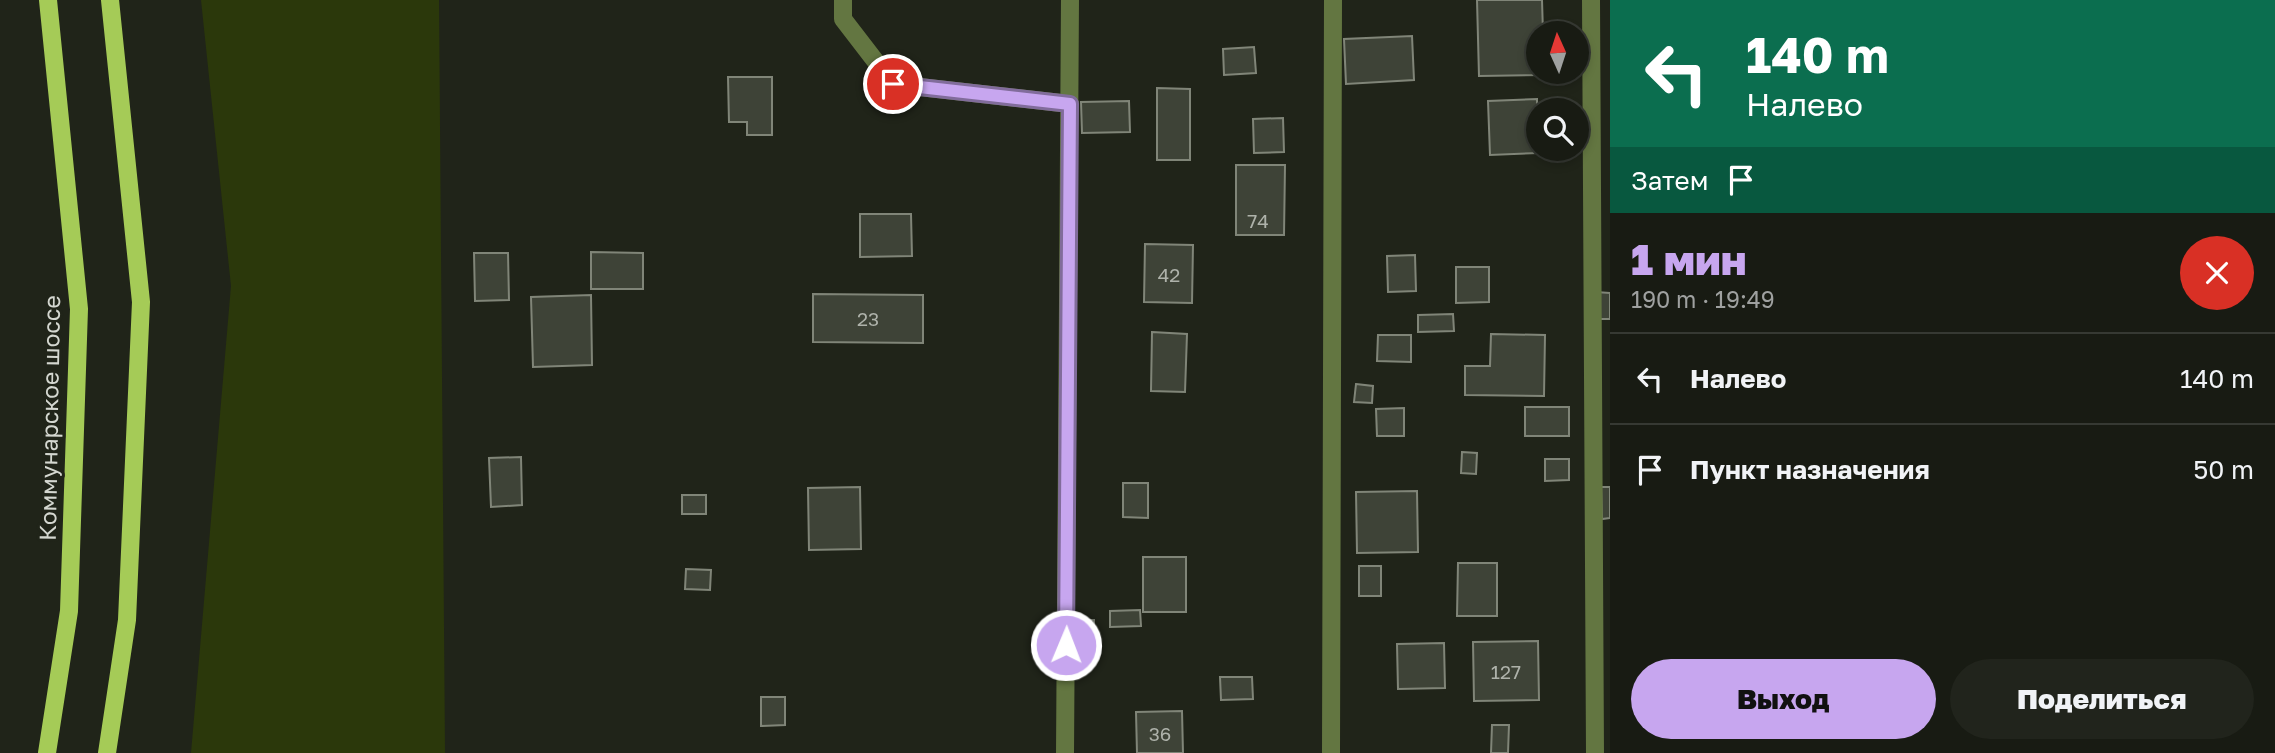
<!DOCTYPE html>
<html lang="ru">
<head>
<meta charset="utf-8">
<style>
  :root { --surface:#181b13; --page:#21241c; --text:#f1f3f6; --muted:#9fa1a0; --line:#363933; --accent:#c7a6ef }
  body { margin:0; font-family:"Golos Text",sans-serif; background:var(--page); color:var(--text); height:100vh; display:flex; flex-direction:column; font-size:26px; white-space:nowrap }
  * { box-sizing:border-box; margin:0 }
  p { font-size:23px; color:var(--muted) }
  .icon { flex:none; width:38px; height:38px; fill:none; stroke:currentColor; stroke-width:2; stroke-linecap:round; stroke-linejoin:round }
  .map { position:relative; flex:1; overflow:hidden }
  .drawer { display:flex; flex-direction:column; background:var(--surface); width:665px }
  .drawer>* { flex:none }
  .banner { background:#0b6e4f; color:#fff; overflow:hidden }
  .needle { width:46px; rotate:357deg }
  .buttons { position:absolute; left:1526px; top:21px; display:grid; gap:14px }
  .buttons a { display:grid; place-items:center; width:63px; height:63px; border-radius:50%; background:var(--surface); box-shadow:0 4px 10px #0003,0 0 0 2px var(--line); font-size:35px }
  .pin { position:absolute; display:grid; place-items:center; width:60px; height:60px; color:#fff; margin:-30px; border:4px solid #fff; border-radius:50%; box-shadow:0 2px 7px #0007 }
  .me { position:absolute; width:77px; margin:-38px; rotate:1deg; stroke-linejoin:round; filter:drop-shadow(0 0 5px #0008) }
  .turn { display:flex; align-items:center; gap:24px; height:147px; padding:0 21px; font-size:32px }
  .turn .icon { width:91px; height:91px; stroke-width:2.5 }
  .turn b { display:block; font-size:49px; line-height:60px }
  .then { display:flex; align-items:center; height:66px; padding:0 21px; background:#0003; gap:14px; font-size:26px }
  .round { display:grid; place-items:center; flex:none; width:74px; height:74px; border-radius:37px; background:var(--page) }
  .overview { display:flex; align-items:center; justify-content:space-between; height:119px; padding:0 21px }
  h1 { font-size:42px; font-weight:800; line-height:52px; color:var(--accent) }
  .primary-button { display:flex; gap:14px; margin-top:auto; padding:14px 21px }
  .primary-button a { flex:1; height:80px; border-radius:42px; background:var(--accent); color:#111; font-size:28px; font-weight:800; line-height:80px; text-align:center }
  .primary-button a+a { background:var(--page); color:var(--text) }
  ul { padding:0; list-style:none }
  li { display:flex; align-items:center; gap:21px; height:91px; padding:0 21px; border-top:2px solid var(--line) }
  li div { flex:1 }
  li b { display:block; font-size:26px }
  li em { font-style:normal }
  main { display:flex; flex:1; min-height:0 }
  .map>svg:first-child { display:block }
  .green { fill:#2b380b }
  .building { fill:#3e4337; stroke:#808578; stroke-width:2 }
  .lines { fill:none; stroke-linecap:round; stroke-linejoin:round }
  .minor { stroke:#637641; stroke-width:18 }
  .major { stroke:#a5cb57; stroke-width:18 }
  .route-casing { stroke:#816c9b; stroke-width:18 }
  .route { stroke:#c7a6ef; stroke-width:12 }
  .labels { text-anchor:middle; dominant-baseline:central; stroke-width:6; stroke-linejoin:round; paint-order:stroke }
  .number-label { font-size:19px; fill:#aeb2aa }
  .street-label { font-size:23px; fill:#d4d7d0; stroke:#202419 }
</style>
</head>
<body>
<main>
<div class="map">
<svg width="1610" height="753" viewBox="0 0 1610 753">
  <rect width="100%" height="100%" fill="#202419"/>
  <path class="green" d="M201,0h238l6,753h-254l40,-467z"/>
  <g class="building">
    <path d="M1477,0h65l1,33h-5v39h6v3l-65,1z"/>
    <path d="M1412,36l2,44 -68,4 -2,-45z"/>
    <path d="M1254,47l2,26 -32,2 -1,-26z"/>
    <path d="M728,77h44v58h-25v-13h-18z"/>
    <path d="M1157,88l33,1v71h-33z"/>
    <path d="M1537,99l1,54 -48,2 -2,-54z"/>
    <path d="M1129,101l1,31 -48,1 -1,-31z"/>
    <path d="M1283,118l1,34 -30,1 -1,-34z"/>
    <path d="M1236,165h49l-1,70h-48z"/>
    <path d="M860,214h51l1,42 -52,1z"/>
    <path d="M1145,244l48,1 -1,58 -48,-1z"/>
    <path d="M591,252l52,1v36h-52z"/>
    <path d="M474,253h34l1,47 -34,1z"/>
    <path d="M1415,255l1,36 -28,1 -1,-36z"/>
    <path d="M1456,267h33v35l-33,1z"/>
    <path d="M1596,292l14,1v26h-14z"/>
    <path d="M813,294l110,1v48l-110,-1z"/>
    <path d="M591,295l1,70 -59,2 -2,-70z"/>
    <path d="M1453,314l1,17 -36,1v-17z"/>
    <path d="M1152,332l35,2 -2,58 -34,-1z"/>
    <path d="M1491,334l54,1 -1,61 -79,-1v-29h25z"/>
    <path d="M1378,335h33v27l-34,-1z"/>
    <path d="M1356,384l17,2 -1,17 -18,-1z"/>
    <rect x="1525" y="407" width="44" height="29"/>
    <path d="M1404,408v28h-27l-1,-27z"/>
    <path d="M1462,452l15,1 -1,21 -15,-1z"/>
    <path d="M521,457l1,48 -31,2 -2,-49z"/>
    <path d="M1545,459h24v21l-24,1z"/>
    <path d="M1123,483h25v35l-25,-1z"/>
    <path d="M860,487l1,62 -52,1 -1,-62z"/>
    <path d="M1601,487h9v31l-8,1z"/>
    <path d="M1417,491l1,61 -61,1 -1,-61z"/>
    <rect x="682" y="495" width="24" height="19"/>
    <rect x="1143" y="557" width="43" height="55"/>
    <path d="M1458,563h39v53h-40z"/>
    <rect x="1359" y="566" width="22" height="30"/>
    <path d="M686,569l25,1 -1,20 -25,-1z"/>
    <path d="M1140,610l1,16 -31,1v-16z"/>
    <path d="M1068,620h26v9l-26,1z"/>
    <path d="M1538,641l1,59 -65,1 -1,-59z"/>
    <path d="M1444,643l1,45 -47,1 -1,-45z"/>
    <path d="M1220,677h32l1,22 -32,1z"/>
    <path d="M761,697h24v28l-24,1z"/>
    <path d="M1182,711l1,42h-46l-1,-41z"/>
    <path d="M1492,725h17l-1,28h-17z"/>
  </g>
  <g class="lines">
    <g class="minor">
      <path d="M843,0v19l50,65 177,20"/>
      <path d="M1591,0l4,753"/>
      <path d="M1065,753l5,-753"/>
      <path d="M1331,753l2,-753"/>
    </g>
    <g class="major">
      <path d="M47,753l22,-142 10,-302 -31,-309"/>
      <path d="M107,753l20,-133 14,-318 -31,-302"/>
    </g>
  </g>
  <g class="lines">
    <g class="route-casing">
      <path id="route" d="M893,84l177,20 -4,541"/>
    </g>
    <use href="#route" class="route"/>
  </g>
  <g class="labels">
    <g class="number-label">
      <text x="1258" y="220">74</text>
      <text x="1169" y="274">42</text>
      <text x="868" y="318">23</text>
      <text x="1506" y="671">127</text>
      <text x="1160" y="733">36</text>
    </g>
    <g class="street-label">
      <text transform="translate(49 418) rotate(-89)">Коммунарское шоссе</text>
    </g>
  </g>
</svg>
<div class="buttons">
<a><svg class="needle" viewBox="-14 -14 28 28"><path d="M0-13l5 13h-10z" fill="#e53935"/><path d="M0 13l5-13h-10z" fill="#9fa1a0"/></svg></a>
<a><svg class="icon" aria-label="search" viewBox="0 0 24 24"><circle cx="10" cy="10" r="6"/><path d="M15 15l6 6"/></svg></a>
</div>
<div class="pin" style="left:893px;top:84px;background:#d93025"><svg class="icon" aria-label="arrive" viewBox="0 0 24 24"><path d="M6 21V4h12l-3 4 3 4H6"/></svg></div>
<svg class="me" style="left:1066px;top:645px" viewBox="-20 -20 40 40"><circle r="17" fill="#c7a6ef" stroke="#fff" stroke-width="3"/><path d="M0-11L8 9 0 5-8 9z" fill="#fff"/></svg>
</div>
<section class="drawer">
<div class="banner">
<div class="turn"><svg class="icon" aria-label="left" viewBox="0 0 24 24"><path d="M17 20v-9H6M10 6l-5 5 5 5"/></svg><div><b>140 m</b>Налево</div></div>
<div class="then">Затем<svg class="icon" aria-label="arrive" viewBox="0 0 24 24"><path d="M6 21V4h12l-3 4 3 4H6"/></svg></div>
</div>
<div class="overview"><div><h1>1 мин</h1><p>190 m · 19:49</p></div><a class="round" style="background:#d93025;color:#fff"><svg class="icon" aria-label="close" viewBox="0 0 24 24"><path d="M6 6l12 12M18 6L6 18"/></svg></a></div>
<ul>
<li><svg class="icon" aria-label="left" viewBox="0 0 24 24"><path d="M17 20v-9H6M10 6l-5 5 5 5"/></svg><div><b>Налево</b></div><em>140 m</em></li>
<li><svg class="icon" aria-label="arrive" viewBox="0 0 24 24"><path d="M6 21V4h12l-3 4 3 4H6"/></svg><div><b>Пункт назначения</b></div><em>50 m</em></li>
</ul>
<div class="primary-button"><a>Выход</a><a>Поделиться</a></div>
</section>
</main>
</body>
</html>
